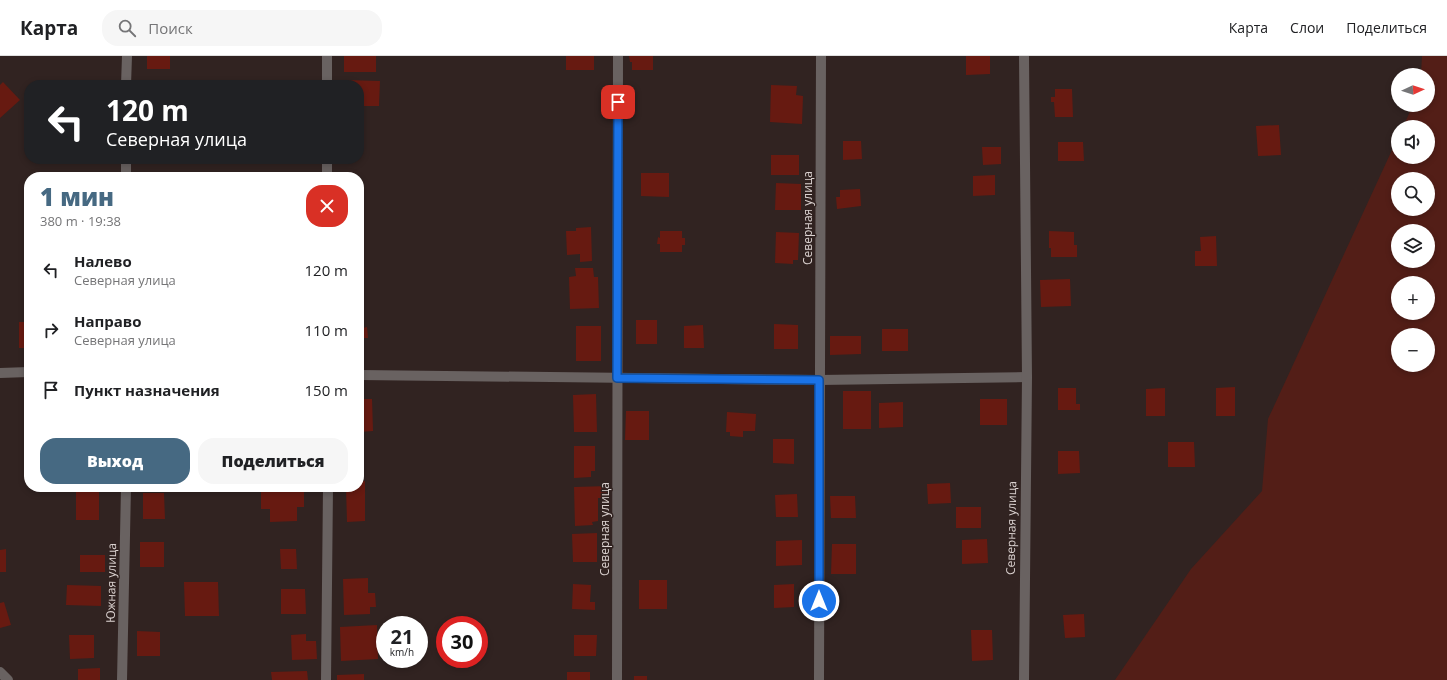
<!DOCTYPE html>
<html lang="ru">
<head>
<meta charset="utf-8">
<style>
  :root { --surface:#fff; --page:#f6f6f6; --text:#202124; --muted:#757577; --line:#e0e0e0; --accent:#466982 }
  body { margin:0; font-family:"Open Sans",sans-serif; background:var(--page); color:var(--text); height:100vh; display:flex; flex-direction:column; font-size:15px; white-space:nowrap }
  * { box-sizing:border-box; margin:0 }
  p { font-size:13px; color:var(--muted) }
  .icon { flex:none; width:22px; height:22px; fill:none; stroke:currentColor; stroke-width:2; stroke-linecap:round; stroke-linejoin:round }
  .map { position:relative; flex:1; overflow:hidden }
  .drawer { position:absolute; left:24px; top:116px; width:340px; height:320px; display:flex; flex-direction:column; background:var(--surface); border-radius:16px; box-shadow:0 2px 6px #0003 }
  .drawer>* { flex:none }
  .banner { position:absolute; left:24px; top:24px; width:340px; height:84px; border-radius:16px; box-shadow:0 2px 6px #0003; background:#202124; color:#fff; overflow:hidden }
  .needle { width:26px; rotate:87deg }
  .buttons { position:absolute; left:1391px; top:12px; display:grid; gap:8px }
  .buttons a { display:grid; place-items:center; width:44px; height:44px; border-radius:50%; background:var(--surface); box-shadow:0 2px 6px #0003; font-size:20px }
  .speed { position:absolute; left:376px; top:560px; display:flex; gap:8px; font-size:20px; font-weight:700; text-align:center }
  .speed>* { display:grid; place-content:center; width:52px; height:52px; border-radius:50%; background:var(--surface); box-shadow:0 2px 6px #0003; line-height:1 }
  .speed small { font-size:10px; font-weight:400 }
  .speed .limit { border:6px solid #d22; background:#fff; color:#111 }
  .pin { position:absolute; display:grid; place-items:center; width:34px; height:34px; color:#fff; margin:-17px; border-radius:8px; box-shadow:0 2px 6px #0006 }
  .me { position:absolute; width:44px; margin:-22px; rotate:0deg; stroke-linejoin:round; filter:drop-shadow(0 0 3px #0008) }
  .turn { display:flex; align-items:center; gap:14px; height:84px; padding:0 16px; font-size:18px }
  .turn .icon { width:52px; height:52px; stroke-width:2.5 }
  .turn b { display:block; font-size:28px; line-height:34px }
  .round { display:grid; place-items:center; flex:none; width:42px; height:42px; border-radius:16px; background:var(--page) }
  .head { display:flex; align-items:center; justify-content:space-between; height:68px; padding:0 16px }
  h1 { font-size:24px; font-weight:800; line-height:30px; color:var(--accent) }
  .primary-button { display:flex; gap:8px; margin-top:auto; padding:8px 16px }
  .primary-button a { flex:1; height:46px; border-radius:16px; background:var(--accent); color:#fff; font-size:16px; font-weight:800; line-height:46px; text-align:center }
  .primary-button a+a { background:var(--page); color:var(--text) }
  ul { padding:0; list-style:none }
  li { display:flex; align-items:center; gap:12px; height:60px; padding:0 16px }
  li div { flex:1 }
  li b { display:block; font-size:15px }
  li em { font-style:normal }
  header { display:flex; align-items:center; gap:24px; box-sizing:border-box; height:56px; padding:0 20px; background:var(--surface); border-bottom:1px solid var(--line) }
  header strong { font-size:19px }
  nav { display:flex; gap:22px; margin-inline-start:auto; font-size:14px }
  .search { width:280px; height:36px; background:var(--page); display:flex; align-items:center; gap:10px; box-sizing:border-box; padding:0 14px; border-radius:16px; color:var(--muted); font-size:15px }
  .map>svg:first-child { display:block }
  .green { fill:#531e17; fill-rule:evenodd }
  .building { fill:#671a11 }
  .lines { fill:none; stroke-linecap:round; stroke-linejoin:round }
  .minor { stroke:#696261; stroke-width:10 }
  .route-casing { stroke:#114b97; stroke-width:10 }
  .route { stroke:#1a73e8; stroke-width:7 }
  .labels { text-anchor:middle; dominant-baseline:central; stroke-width:3; stroke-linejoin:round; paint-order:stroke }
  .street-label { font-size:12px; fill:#dbd2d0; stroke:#312321 }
</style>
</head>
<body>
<header>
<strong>Карта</strong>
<div class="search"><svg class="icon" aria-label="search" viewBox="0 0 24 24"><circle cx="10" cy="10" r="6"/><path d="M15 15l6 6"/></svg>Поиск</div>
<nav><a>Карта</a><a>Слои</a><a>Поделиться</a></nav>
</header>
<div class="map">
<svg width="1447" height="624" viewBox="0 0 1447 624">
  <rect width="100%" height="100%" fill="#312321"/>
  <path class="green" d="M1422,0h25v624h-332l76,-111 71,-78 6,-72 130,-282v20h30v-30h-25l10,-22h15v-30h-7zM1398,123h30v30h-30zM1398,175h30v30h-30zM1398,227h30v30h-30zM1398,279h30v30h-30z"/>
  <g class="building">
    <rect x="147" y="0" width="23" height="13"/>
    <rect x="344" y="0" width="32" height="16"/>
    <rect x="566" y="0" width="28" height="14"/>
    <path d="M629,0h24v14h-21v-8h-2z"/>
    <path d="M966,0h24v18l-24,1z"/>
    <path d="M344,24l36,1 -1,25h-20v-21h-16z"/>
    <path d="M3,26l17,18 -20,18v-33z"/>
    <path d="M771,29l26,1 -1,9 7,1 -1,28 -32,-2z"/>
    <path d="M1055,33h17l1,28h-18l-1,-15h-3v-5h4z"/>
    <path d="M1279,69l2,30 -23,1 -2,-30z"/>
    <path d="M843,85h18l1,18 -19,1z"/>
    <path d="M1058,86h25l1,19h-26z"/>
    <path d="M982,91h19v17l-18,1z"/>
    <rect x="771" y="99" width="28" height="20"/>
    <path d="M641,117h28v24l-28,-1z"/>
    <path d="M995,119v20l-22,1v-20z"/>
    <path d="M776,127l25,1v26h-26z"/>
    <path d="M860,133l1,17 -24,3 -1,-12h4v-7z"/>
    <path d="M359,166h2l1,39h-3z"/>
    <path d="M591,171l1,34 -12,1v-8l-13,1 -1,-24h10v-3z"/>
    <path d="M660,175h22v7h3v7h-3v7h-22v-8h-3l1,-7 2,1z"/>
    <path d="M1049,175l25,1v13h3v12h-26v-9h-2z"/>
    <path d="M776,176l23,1 -1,27h-5v4l-18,-1z"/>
    <path d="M1216,180l1,30h-22v-15h6l-1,-14z"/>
    <path d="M575,212h18l1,9h4l1,31 -29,1 -1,-32 7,-1z"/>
    <path d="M1070,223l1,27 -30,1 -1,-27z"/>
    <path d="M359,255h4v17l4,-1 1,11h-4v7l-5,1z"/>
    <rect x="636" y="264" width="21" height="24"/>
    <rect x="19" y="266" width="10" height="26"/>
    <path d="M774,268l24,1v24h-24z"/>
    <path d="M703,269l1,23h-20v-22z"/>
    <rect x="576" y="270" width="25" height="35"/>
    <rect x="882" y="273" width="26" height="22"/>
    <path d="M830,280h31v18l-31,1z"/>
    <path d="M1235,331v29h-19v-28z"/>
    <path d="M1058,332h18v16h4v6h-22z"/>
    <path d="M1165,332v28h-19v-27z"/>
    <rect x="843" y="335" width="28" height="38"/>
    <path d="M596,338l1,38h-23l-1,-37z"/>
    <path d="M27,340h2v16h-1z"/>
    <path d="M359,343h13l1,32 -14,1z"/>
    <rect x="980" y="343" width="27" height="26"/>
    <path d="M903,346v25l-24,1v-25z"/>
    <path d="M626,355h23v29h-24z"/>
    <path d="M727,356l29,2 -1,17h-12v6l-13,-1v-4h-4z"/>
    <path d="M773,383h21v25l-21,-1z"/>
    <path d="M1168,386h26l1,25h-27z"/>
    <path d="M574,390h21v25h-4v6l-17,1z"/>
    <path d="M1058,395h21l1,22 -22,1z"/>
    <path d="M365,425v40l-18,1 -1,-35h13v-5z"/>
    <path d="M950,427l1,20 -23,1 -1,-20z"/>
    <path d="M609,430l1,12h-12v23l-6,1 1,3 -18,1 -1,-39z"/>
    <rect x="76" y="434" width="23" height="30"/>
    <path d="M304,435v16h-7v14l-27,1v-13h-9v-17z"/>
    <path d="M143,437h21l1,26h-22z"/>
    <path d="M797,438l1,23h-22l-1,-22z"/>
    <path d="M830,440h25l1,22h-25z"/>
    <rect x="956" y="451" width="25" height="21"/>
    <path d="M597,477v29h-24l-1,-28z"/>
    <path d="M987,483l1,24 -26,1v-24z"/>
    <path d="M802,484v25l-26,1v-25z"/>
    <rect x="140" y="486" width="24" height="25"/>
    <path d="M832,488h24v30h-25z"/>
    <path d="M6,493v23h-6v-22z"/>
    <path d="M280,493h16l1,20h-16z"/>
    <rect x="80" y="499" width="25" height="17"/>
    <path d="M368,522v15h7l1,14h-6v7l-26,1 -1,-36z"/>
    <rect x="639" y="524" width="28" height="29"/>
    <path d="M184,526h34l1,34h-34z"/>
    <path d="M573,528l18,1 -1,17h5v8l-23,-1z"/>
    <path d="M794,528v23l-20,1v-23z"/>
    <path d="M67,529l34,1v20l-35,-1z"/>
    <path d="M281,533h24l1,25h-25z"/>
    <path d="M4,546l7,23 -11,3v-25z"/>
    <path d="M1084,558l1,23 -20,1 -2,-23z"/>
    <path d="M377,569l1,34 -37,2 -1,-34z"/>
    <path d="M971,574h21l1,30 -21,1z"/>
    <path d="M137,575l23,1v24h-23z"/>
    <path d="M306,578v7h10l1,18 -25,1 -1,-25z"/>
    <path d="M69,579h25v23l-24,1z"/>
    <path d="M574,579h23l-1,21h-22z"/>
    <path d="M100,612v12h-22v-11z"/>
    <path d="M307,615l1,9h-36l-1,-8z"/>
    <rect x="567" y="616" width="23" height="8"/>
    <path d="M364,618v6h-27v-5z"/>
    <rect x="634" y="620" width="13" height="4"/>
  </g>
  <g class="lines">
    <g class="minor">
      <path d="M126,29l1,-29"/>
      <path d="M327,29v-29"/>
      <path d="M126,121v-18"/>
      <path d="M327,121v-18"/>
      <path d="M0,317l29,-1"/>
      <path d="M359,319l460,5 208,-3"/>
      <path d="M0,616l8,8"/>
      <path d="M122,624l4,-193"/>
      <path d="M326,624l2,-193"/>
      <path d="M617,624l1,-624"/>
      <path d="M819,624l2,-624"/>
      <path d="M1024,624l3,-303 -3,-321"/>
    </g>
  </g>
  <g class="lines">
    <g class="route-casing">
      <path id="route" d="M618,46l-1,276 202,2v221"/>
    </g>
    <use href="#route" class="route"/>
  </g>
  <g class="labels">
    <g class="street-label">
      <text transform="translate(807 162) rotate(-90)">Северная улица</text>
      <text transform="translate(1011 472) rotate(-89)">Северная улица</text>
      <text transform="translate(604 473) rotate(-90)">Северная улица</text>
      <text transform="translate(111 527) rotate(-89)">Южная улица</text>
    </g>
  </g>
</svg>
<div class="buttons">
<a><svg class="needle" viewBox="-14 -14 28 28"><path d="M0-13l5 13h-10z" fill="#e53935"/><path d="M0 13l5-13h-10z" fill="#757577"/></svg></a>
<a><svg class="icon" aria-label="sound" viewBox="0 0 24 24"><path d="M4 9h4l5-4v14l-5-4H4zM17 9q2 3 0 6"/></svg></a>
<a><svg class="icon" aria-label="search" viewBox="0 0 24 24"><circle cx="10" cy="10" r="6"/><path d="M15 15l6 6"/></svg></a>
<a><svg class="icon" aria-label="layers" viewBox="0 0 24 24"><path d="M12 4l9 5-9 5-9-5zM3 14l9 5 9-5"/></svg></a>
<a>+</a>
<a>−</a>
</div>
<div class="speed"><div>21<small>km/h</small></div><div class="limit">30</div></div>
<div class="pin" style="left:618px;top:46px;background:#d93025"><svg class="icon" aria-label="arrive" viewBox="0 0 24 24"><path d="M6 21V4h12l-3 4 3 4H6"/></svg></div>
<svg class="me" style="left:819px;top:545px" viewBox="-20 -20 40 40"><circle r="17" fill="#1a73e8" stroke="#fff" stroke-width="3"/><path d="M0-11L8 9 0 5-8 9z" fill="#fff"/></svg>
<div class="banner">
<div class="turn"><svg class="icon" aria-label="left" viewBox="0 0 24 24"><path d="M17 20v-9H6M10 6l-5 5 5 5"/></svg><div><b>120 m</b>Северная улица</div></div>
</div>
<section class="drawer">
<div class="head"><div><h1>1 мин</h1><p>380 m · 19:38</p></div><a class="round" style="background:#d93025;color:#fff"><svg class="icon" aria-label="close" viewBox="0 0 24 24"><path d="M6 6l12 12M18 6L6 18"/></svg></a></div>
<ul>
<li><svg class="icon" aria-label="left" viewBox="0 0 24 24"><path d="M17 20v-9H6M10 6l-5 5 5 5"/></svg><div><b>Налево</b><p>Северная улица</p></div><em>120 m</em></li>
<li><svg class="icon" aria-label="right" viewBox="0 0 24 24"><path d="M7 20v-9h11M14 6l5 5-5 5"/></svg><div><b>Направо</b><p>Северная улица</p></div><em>110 m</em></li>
<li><svg class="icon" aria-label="arrive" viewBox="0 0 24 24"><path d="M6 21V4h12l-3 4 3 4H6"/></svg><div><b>Пункт назначения</b></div><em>150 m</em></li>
</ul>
<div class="primary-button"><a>Выход</a><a>Поделиться</a></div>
</section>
</div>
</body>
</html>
